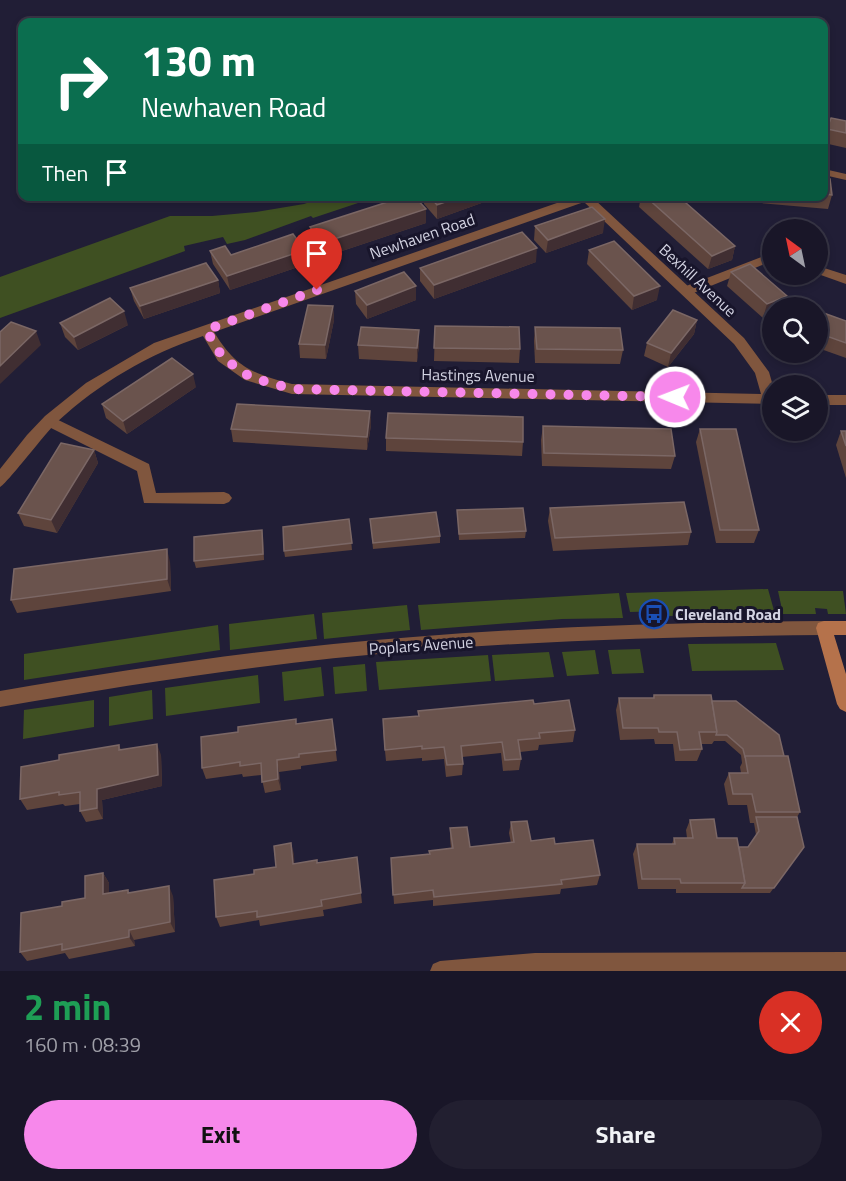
<!DOCTYPE html>
<html lang="en">
<head>
<meta charset="utf-8">
<style>
  :root { --surface:#191628; --page:#221f30; --text:#f1f3f6; --muted:#9f9fa8; --line:#373545; --accent:#f788eb }
  body { margin:0; font-family:"Titillium Web",sans-serif; background:var(--page); color:var(--text); height:100vh; display:flex; flex-direction:column; font-size:22px; white-space:nowrap }
  * { box-sizing:border-box; margin:0 }
  p { font-size:20px; color:var(--muted) }
  .icon { flex:none; width:33px; height:33px; fill:none; stroke:currentColor; stroke-width:2; stroke-linecap:round; stroke-linejoin:round }
  .map { position:relative; height:971px; overflow:hidden }
  .details { display:flex; flex-direction:column; background:var(--surface); flex:1 }
  .details>* { flex:none }
  .banner { position:absolute; left:18px; top:18px; width:810px; height:183px; border-radius:12px; box-shadow:0 3px 9px #0003,0 0 0 2px var(--line); background:#0b6e4f; color:#fff; overflow:hidden }
  .needle { width:39px; rotate:327deg }
  .fabs { position:absolute; left:762px; top:219px; display:grid; gap:12px }
  .fabs a { display:grid; place-items:center; width:66px; height:66px; border-radius:50%; background:var(--surface); box-shadow:0 3px 9px #0003,0 0 0 2px var(--line); font-size:30px }
  .pin { position:absolute; display:grid; place-items:center; width:51px; height:51px; color:#fff; margin:-62px -26px; border-radius:50% 50% 50% 0; rotate:-45deg; box-shadow:0 0 6px #0007 }
  .pin .icon { rotate:45deg }
  .me { position:absolute; width:66px; margin:-33px; rotate:271deg; stroke-linejoin:round; filter:drop-shadow(0 0 4px #0008) }
  .turn { display:flex; align-items:center; gap:21px; height:126px; padding:0 24px; font-size:27px }
  .turn .icon { width:78px; height:78px; stroke-width:2.5 }
  .turn b { display:block; font-size:42px; line-height:51px }
  .then { display:flex; align-items:center; height:57px; padding:0 24px; background:#0003; gap:12px; font-size:22px }
  .round { display:grid; place-items:center; flex:none; width:63px; height:63px; border-radius:32px; background:var(--page) }
  .headline { display:flex; align-items:center; justify-content:space-between; height:102px; padding:0 24px }
  h1 { font-size:36px; font-weight:700; line-height:45px; color:#1e9e55 }
  .cta { display:flex; gap:12px; margin-top:auto; padding:12px 24px }
  .cta a { flex:1; height:69px; border-radius:36px; background:var(--accent); color:#111; font-size:24px; font-weight:700; line-height:69px; text-align:center }
  .cta a+a { background:var(--page); color:var(--text) }
  .map>svg:first-child { display:block }
  .green { fill:#3f5022 }
  .lines { fill:none; stroke-linecap:round; stroke-linejoin:round }
  .lane { fill:#80563e; fill-rule:evenodd }
  .street { fill:#80563e; fill-rule:evenodd }
  .secondary { fill:#b5724b; fill-rule:evenodd }
  .wall { fill:#5e443c }
  .shaded-wall { fill:#402e32 }
  .building { fill:#6a534d; stroke:#7b6765; stroke-width:1.5 }
  .route { stroke:#f788eb; stroke-width:10; stroke-dasharray:0 18 }
  .labels { text-anchor:middle; dominant-baseline:central; stroke-width:6; stroke-linejoin:round; paint-order:stroke }
  .street-label { font-size:16px; fill:#d3d3e2; stroke:#18152b }
  .poi-label { font-size:16px; font-weight:bold; fill:#d3d3e2; stroke:#18152b; text-anchor:start }
</style>
</head>
<body>
<div class="map">
<svg width="846" height="971" viewBox="0 0 846 971">
  <rect width="100%" height="100%" fill="#211e36"/>
  <g class="green">
    <path d="M324,197h36l4,4 -51,17 -2,-2 -66,24 -18,4 -4,-7 -39,9 1,5 -185,67v-41l170,-61h42l44,-4 48,-8z"/>
    <path d="M768,589l7,25 -108,2 -2,-5 -35,1 -4,-19z"/>
    <path d="M778,591h65l3,23h-18l-1,-5 -12,-1 1,6h-33z"/>
    <path d="M619,593l4,25 -61,1 -141,11 -3,-25z"/>
    <path d="M407,605l3,25 -86,9 -2,-26z"/>
    <path d="M314,614l3,25 -87,11 -1,-26z"/>
    <path d="M218,625l2,25 -196,30v-26z"/>
    <path d="M776,643l8,27 -92,1 -4,-27z"/>
    <path d="M640,649l4,24 -32,1 -4,-24z"/>
    <path d="M595,650l4,24 -32,2 -5,-24z"/>
    <path d="M549,652l5,25 -59,4 -3,-26z"/>
    <path d="M488,655l3,26 -112,9 -3,-28z"/>
    <path d="M365,664l2,27 -32,3 -2,-27z"/>
    <path d="M321,667l3,29 -40,5 -2,-29z"/>
    <path d="M258,675l2,28 -94,13 -1,-28z"/>
    <path d="M152,690l1,29 -44,7v-29z"/>
    <path d="M94,700v27l-71,12 1,-29z"/>
  </g>
  <g class="lines">
    <g class="lane">
      <path d="M772,253v8l-81,33 -5,1 -6,-4 1,-3z"/>
      <path d="M818,266l28,9v9l-28,-10z"/>
      <path d="M50,416l99,48 7,29 68,-1 5,2 3,4 -3,4 -5,2 -80,-1 -7,-32 -92,-46 -2,-4 2,-4z"/>
    </g>
    <g class="street">
      <path d="M824,169l22,5v6l-22,-5z"/>
      <path d="M577,196h19l-2,3 150,139 25,34 4,14 -1,18 -480,-10 -47,-14 -27,-19 -15,-25c-56,19 -102,46 -146,86 -11,10 -51,63 -57,65v-18l27,-34 18,-19 41,-33 68,-40zM584,202l150,142 21,29 6,21 -469,-10c-40,-11 -56,-16 -78,-52z"/>
      <rect x="818" y="395" width="28" height="10"/>
      <path d="M824,621l6,2 2,5 -2,5 -6,2c-137,1 -274,5 -411,16 -139,11 -276,32 -413,56v-16c137,-23 274,-44 413,-54 137,-11 274,-15 411,-16z"/>
      <path d="M846,952v19h-416l3,-7 7,-3 95,-8z"/>
    </g>
    <path class="secondary" d="M824,621h22v14h-12l12,39v38l-6,-3 -3,-5 -21,-76 2,-5z"/>
  </g>
  <g class="wall">
    <path d="M831,118l15,3v27l-22,-5z"/>
    <path d="M824,178l8,17 -4,14 -113,-10v-3h109z"/>
    <path d="M424,196h77l-64,23 -13,-15z"/>
    <path d="M641,196h37l57,50 -3,14 -24,9 -69,-62z"/>
    <path d="M426,223l-102,34 -13,-16 -1,-14z"/>
    <path d="M535,226l68,7 -57,20 -12,-13z"/>
    <path d="M305,250l2,14 -77,26 -17,-26 -3,-13 21,4z"/>
    <path d="M589,250l68,50 -25,10 -45,-46z"/>
    <path d="M536,262l-102,37 -14,-18v-13z"/>
    <path d="M731,272l56,24 -4,12h-11v6l-9,4 -36,-32z"/>
    <path d="M218,280l2,13 -76,26 -10,-18 -4,-13z"/>
    <path d="M355,291l61,9 -49,19 -11,-15z"/>
    <path d="M333,306l1,14 -8,39 -26,-1 -1,-14z"/>
    <path d="M818,311l28,10v37l-28,-10z"/>
    <path d="M697,320l-3,14 -26,33 -24,-11 3,-13z"/>
    <path d="M60,323l68,2 -50,25 -13,-13z"/>
    <path d="M435,326l85,23 -1,14 -85,-2z"/>
    <path d="M535,327l88,23 -3,14 -85,-1 -1,-22z"/>
    <path d="M419,344l-2,18 -58,-3 -1,-14z"/>
    <path d="M196,387l-69,47 -21,-16 -4,-14z"/>
    <path d="M370,411l1,14 -4,25 -134,-8 -2,-13z"/>
    <path d="M543,426l132,30 -4,13 -129,-3 -1,-26z"/>
    <path d="M700,429l59,101 -5,13h-38l-20,-101z"/>
    <path d="M841,431h5v47l-10,-33z"/>
    <path d="M386,438l137,4 -1,14 -136,-5z"/>
    <path d="M94,450l4,13 -41,70 -33,-7 -6,-13z"/>
    <path d="M550,508l141,24 -3,13 -135,6 -5,-30z"/>
    <path d="M457,510l69,21 -1,7 -66,2z"/>
    <path d="M349,519l3,31 -67,7 -1,-6z"/>
    <path d="M370,519l70,17v7l-67,6z"/>
    <path d="M263,536l1,24 -68,8 -2,-7z"/>
    <path d="M170,562l1,29 -154,22 -6,-13z"/>
    <path d="M654,695l58,6 72,55 16,56 -3,5 7,30 -34,46h-94v-4h-38l-5,-35 4,-10h35l2,-6h13l-1,-8 4,-10 27,18 22,9h9l8,-12 -2,-12h-4l-3,-18h-19l-4,-21 5,-11h12l-1,-6 2,-4 -1,-8 -16,-14h-11l-2,3h-11l1,5 -5,12h-22l-2,-17h-18l-1,-5 -34,1 -4,-30 3,-12h34z"/>
    <path d="M534,704l41,26 -2,12 -34,3 -1,5 -18,2 1,7 -2,11 -16,1 -2,-18 -39,4 1,7 -1,11 -16,2 -2,-18 -22,2v-3l-36,3 -3,-30 35,-15v-5z"/>
    <path d="M332,719l5,42 -36,5v3l-22,3 2,18 -16,3 -4,-18 -18,2 -1,-3 -36,5 -4,-11 95,-44z"/>
    <path d="M119,745l2,5 40,5 1,31 -60,14 1,19 -17,3 -6,-11v-7l-15,2 -2,-2 -36,6 -7,-11 39,-39z"/>
    <path d="M511,822l20,19 24,3 45,31 -3,10 -36,4 -1,5 -127,12v-6l-39,4 -3,-46 38,-4v-3l22,-3 -1,-9v-11l20,19 41,-4 -2,-10z"/>
    <path d="M294,854v9h24l39,-6 5,46 -39,7 1,6 -34,5 -30,5 -1,-6 -39,7 -4,-10 38,-43 22,-7z"/>
    <path d="M103,873l6,10v10l19,-3 1,2 44,4 2,36 -41,8 1,6 -66,13 -4,-6 -38,8 -7,-9 65,-54z"/>
  </g>
  <g class="shaded-wall">
    <path d="M463,196h38l-64,23v-14z"/>
    <path d="M426,209v14l-102,34 -2,-14z"/>
    <path d="M605,219l-2,14 -57,20 2,-13z"/>
    <path d="M735,246l-3,14 -24,9 4,-13z"/>
    <path d="M537,248l-1,14 -102,37v-14z"/>
    <path d="M305,250l2,14 -77,26 -3,-14z"/>
    <path d="M218,280l2,13 -76,26 -4,-13z"/>
    <path d="M416,286v14l-49,19v-14z"/>
    <path d="M660,286l-3,14 -25,10 2,-14z"/>
    <path d="M787,296l-4,12h-11v6l-9,4 4,-14z"/>
    <path d="M333,306l1,14 -8,39 -1,-14z"/>
    <path d="M124,311l4,14 -50,25 -4,-13z"/>
    <path d="M697,320l-3,14 -26,33 3,-14z"/>
    <path d="M419,330v14l-2,18v-14z"/>
    <path d="M36,331l5,14 -41,39v-18z"/>
    <path d="M193,374l3,13 -69,47 -4,-13z"/>
    <path d="M370,411l1,14 -4,25v-13z"/>
    <path d="M94,450l4,13 -41,70 -6,-13z"/>
    <path d="M167,549l3,13 1,29 -4,-12z"/>
    <path d="M157,744l4,11 1,31 -60,14 1,19 -6,-11v-19z"/>
    <path d="M277,760l2,12 2,18 -3,-11z"/>
    <path d="M291,843l3,11 1,20 -2,-10z"/>
    <path d="M103,873l6,10v21l-6,-10z"/>
    <path d="M169,886l4,10 2,36 -5,-10z"/>
    <path d="M129,930l5,10 1,6 -6,-9z"/>
  </g>
  <g class="building">
    <path d="M831,118l15,3v12l-19,-4z"/>
    <path d="M824,178l6,1 2,16 -8,-1z"/>
    <path d="M406,196h8l12,13 -104,34 -12,-16z"/>
    <path d="M429,196h34l-26,9z"/>
    <path d="M645,196h33l57,50 -23,10z"/>
    <path d="M592,207l13,12 -57,21 -13,-14z"/>
    <path d="M522,232l15,16 -103,37 -14,-17z"/>
    <path d="M293,234l12,16 -78,26 -17,-25 15,-5 6,9z"/>
    <path d="M614,241l46,45 -26,10 -45,-46z"/>
    <path d="M206,263l12,17 -78,26 -10,-18z"/>
    <path d="M750,264l37,32 -20,8 -36,-32z"/>
    <path d="M404,272l12,14 -49,19 -12,-14z"/>
    <path d="M110,298l14,13 -50,26 -14,-14z"/>
    <path d="M308,305l25,1 -8,39 -26,-1z"/>
    <path d="M799,305l8,3h-10z"/>
    <path d="M673,310l24,10 -26,33 -24,-10z"/>
    <path d="M818,311l28,10v22l-28,-10z"/>
    <path d="M11,322l25,9 -36,35v-34z"/>
    <path d="M435,326l84,1 1,22 -86,-1z"/>
    <path d="M361,327l58,3 -2,18 -59,-3z"/>
    <path d="M535,327l85,1 3,22 -86,-1z"/>
    <path d="M172,358l21,16 -70,47 -21,-17z"/>
    <path d="M237,404l133,7 -3,26 -136,-8z"/>
    <path d="M388,413l135,4v25l-137,-4z"/>
    <path d="M543,426l128,3 4,27 -131,-3z"/>
    <path d="M700,429h36l23,101h-39z"/>
    <path d="M841,431h5v15z"/>
    <path d="M61,443l33,7 -43,70 -33,-7z"/>
    <path d="M684,502l7,30 -136,6 -5,-30z"/>
    <path d="M523,508l3,23 -67,3 -2,-24z"/>
    <path d="M436,512l4,24 -67,7 -3,-24z"/>
    <path d="M349,519l3,24 -68,8 -1,-24z"/>
    <path d="M262,530l1,24 -69,7v-24z"/>
    <path d="M167,549v30l-156,21 3,-31z"/>
    <path d="M654,695h57l6,37h-18l3,17 -22,1 -3,-18h-18l-1,-4h-35l-4,-30h35z"/>
    <path d="M533,700l1,4 35,-4 6,30 -36,3 1,5 -22,2 3,19 -16,1 -3,-18 -41,4 2,18 -16,1 -3,-18 -22,2v-3l-37,4 -2,-31 36,-3 -1,-5z"/>
    <path d="M712,701h24l43,34 5,21 -39,1 -2,-8 -16,-14h-11l1,-3z"/>
    <path d="M296,719v5l36,-5 4,31 -37,4v3l-22,3 1,19 -16,3 -1,-19 -21,3v-4l-38,6 -1,-31 37,-5v-5z"/>
    <path d="M157,744l1,31 -61,14v19l-17,3v-19l-21,3v-3l-39,7 1,-32 38,-7v-5l60,-10v5z"/>
    <path d="M745,756h43l12,56h-44l-4,-18h-19l-4,-21h19z"/>
    <path d="M756,817h41l7,30 -30,41h-32l3,-5 -6,-36h9l11,-16z"/>
    <path d="M714,819l3,19h20l8,45h-64l-1,-4h-38l-5,-35h38l-1,-6h19l-3,-18z"/>
    <path d="M527,821l4,20 23,-3 1,6 38,-4 7,35 -39,5 1,4 -128,13 -1,-7 -40,5 -2,-37 39,-4 -1,-3 24,-3 -3,-20 17,-1 3,20 44,-5 -3,-20z"/>
    <path d="M291,843l2,21 24,-4v3l40,-6 4,36 -40,7 1,6 -34,6 -31,5v-6l-41,6 -2,-37 40,-6v-4l22,-3 -2,-21z"/>
    <path d="M103,873v21l25,-4v3l41,-7 1,36 -41,8v7l-67,13v-6l-42,8 1,-39 41,-7v-4l23,-4v-22z"/>
  </g>
  <g class="lines">
    <path class="route" d="M317,290l-111,40 17,28 27,19 42,12 383,8"/>
  </g>
  <defs>
    <g id="bus-ring" transform="scale(1.5)"><circle r="9.5" fill="#18152b" stroke="#1a4fb4" stroke-width="1.5"/><path d="M-5-6H5V4H4V6H2V4H-2V6H-4V4H-5ZM-3.5-4V0h7V-4ZM-3.5 1.2v1.5H-2V1.2ZM2 1.2v1.5H3.5V1.2Z" fill="#1a4fb4"/></g>
  </defs>
  <g fill-rule="evenodd">
    <use href="#bus-ring" x="654" y="614"/>
  </g>
  <g class="labels">
    <g class="street-label">
      <text transform="translate(422 236) rotate(-19)">Newhaven Road</text>
      <text transform="translate(698 280) rotate(43)">Bexhill Avenue</text>
      <text transform="translate(478 375) rotate(1)">Hastings Avenue</text>
      <text transform="translate(421 645) rotate(-4)">Poplars Avenue</text>
    </g>
    <g class="poi-label">
      <text x="675" y="614">Cleveland Road</text>
    </g>
  </g>
</svg>
<div class="fabs">
<a><svg class="needle" viewBox="-14 -14 28 28"><path d="M0-13l5 13h-10z" fill="#e53935"/><path d="M0 13l5-13h-10z" fill="#9f9fa8"/></svg></a>
<a><svg class="icon" aria-label="search" viewBox="0 0 24 24"><circle cx="10" cy="10" r="6"/><path d="M15 15l6 6"/></svg></a>
<a><svg class="icon" aria-label="layers" viewBox="0 0 24 24"><path d="M12 4l9 5-9 5-9-5zM3 14l9 5 9-5"/></svg></a>
</div>
<div class="pin" style="left:317px;top:290px;background:#d93025"><svg class="icon" aria-label="arrive" viewBox="0 0 24 24"><path d="M6 21V4h12l-3 4 3 4H6"/></svg></div>
<svg class="me" style="left:675px;top:397px" viewBox="-20 -20 40 40"><circle r="17" fill="#f788eb" stroke="#fff" stroke-width="3"/><path d="M0-11L8 9 0 5-8 9z" fill="#fff"/></svg>
<div class="banner">
<div class="turn"><svg class="icon" aria-label="right" viewBox="0 0 24 24"><path d="M7 20v-9h11M14 6l5 5-5 5"/></svg><div><b>130 m</b>Newhaven Road</div></div>
<div class="then">Then<svg class="icon" aria-label="arrive" viewBox="0 0 24 24"><path d="M6 21V4h12l-3 4 3 4H6"/></svg></div>
</div>
</div>
<section class="details">
<div class="headline"><div><h1>2 min</h1><p>160 m · 08:39</p></div><a class="round" style="background:#d93025;color:#fff"><svg class="icon" aria-label="close" viewBox="0 0 24 24"><path d="M6 6l12 12M18 6L6 18"/></svg></a></div>
<div class="cta"><a>Exit</a><a>Share</a></div>
</section>
</body>
</html>
